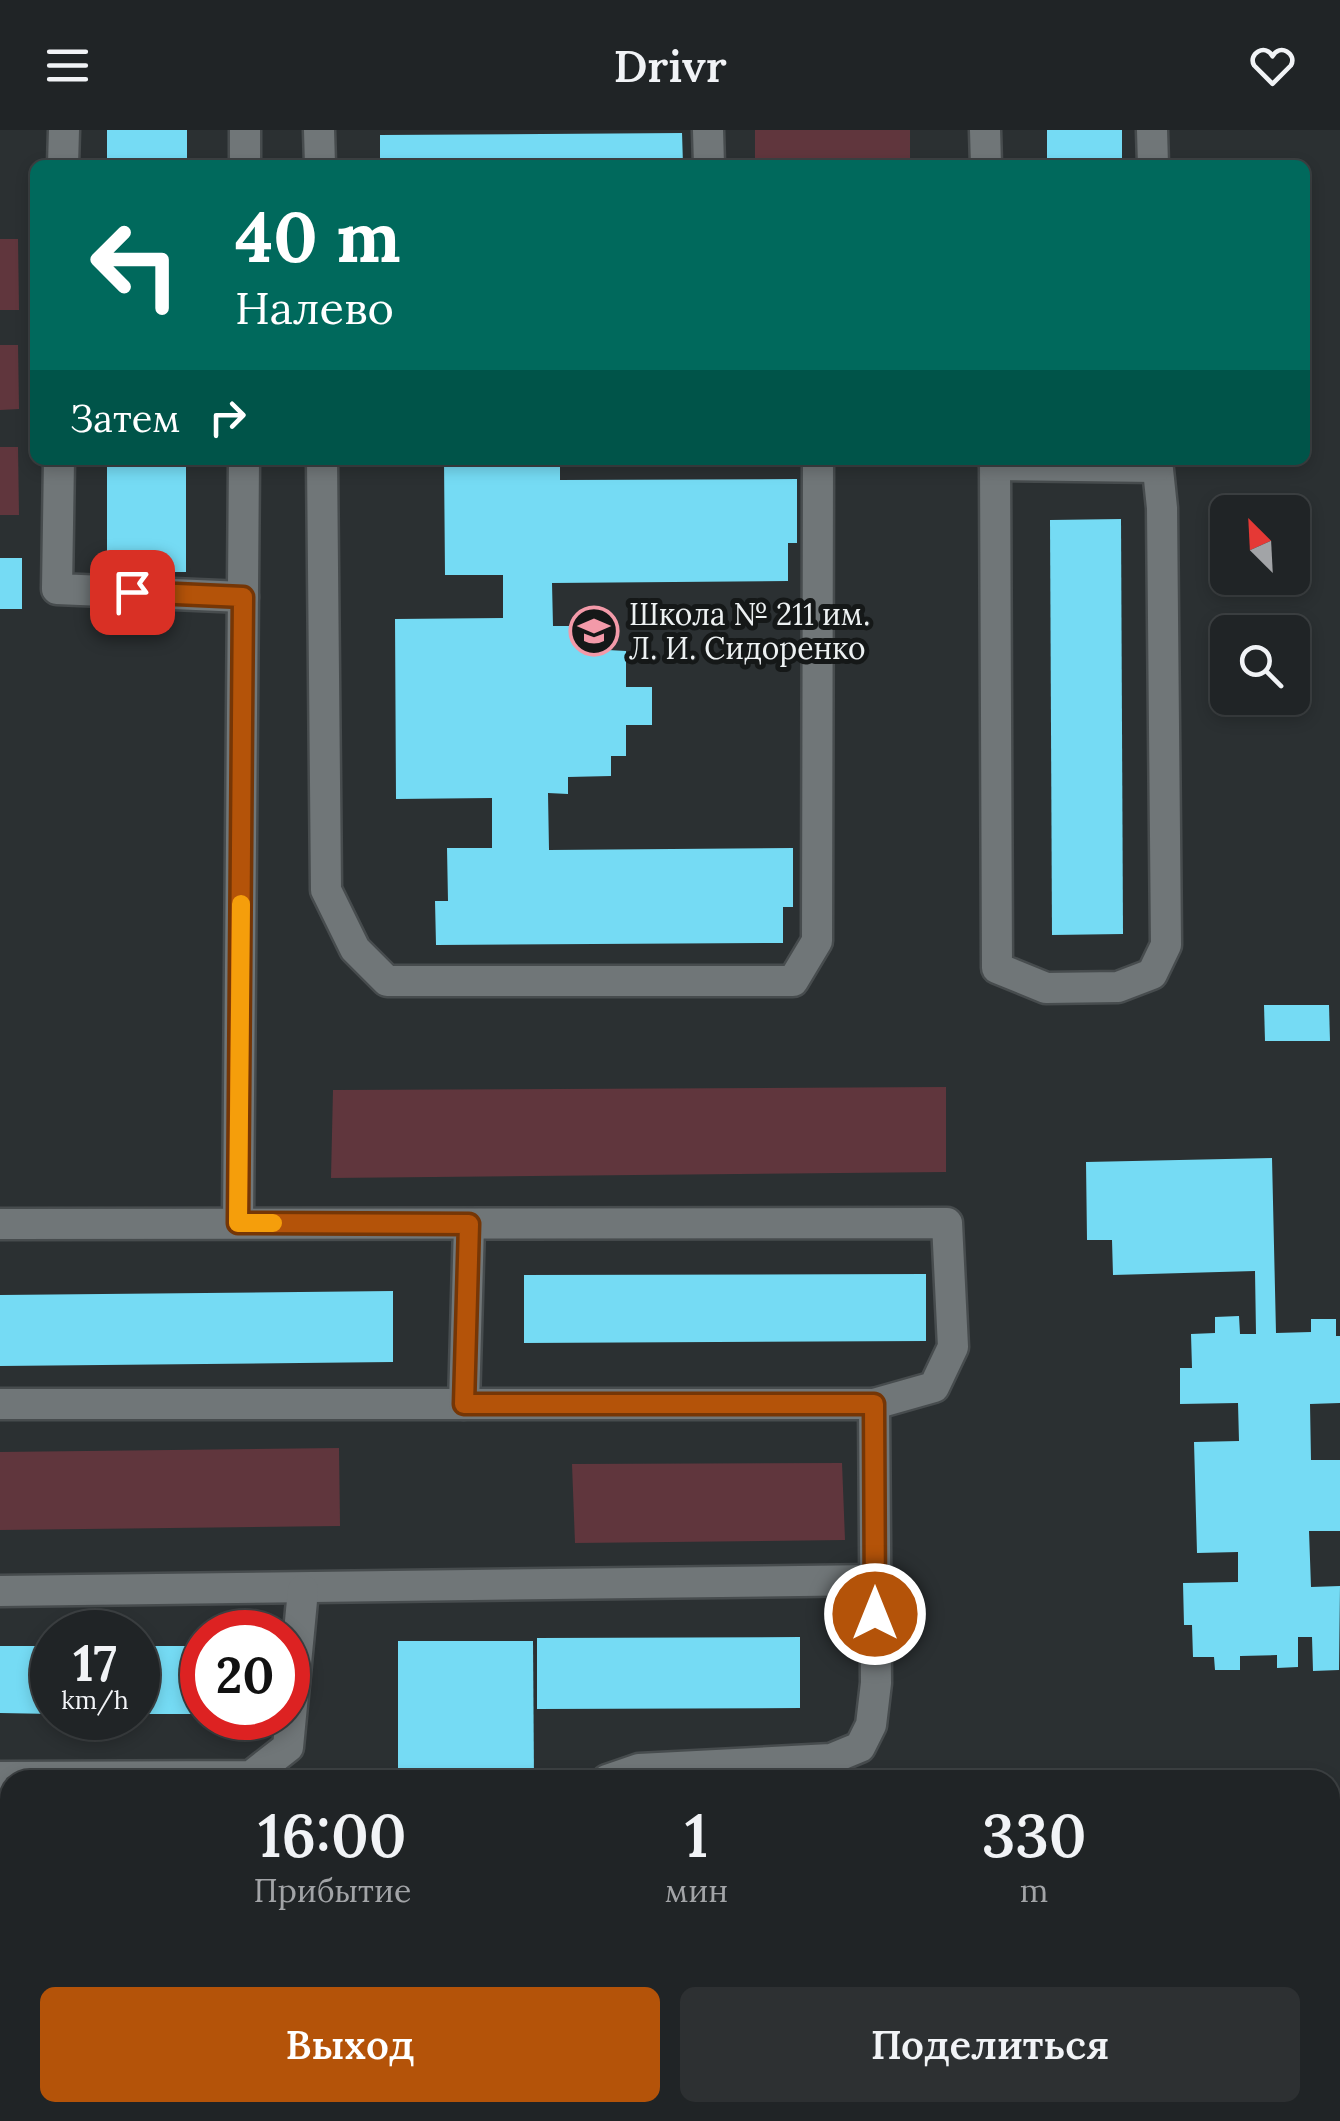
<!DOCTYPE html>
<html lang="ru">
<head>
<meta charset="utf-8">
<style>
  :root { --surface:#202426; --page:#2d3032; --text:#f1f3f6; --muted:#a2a4a7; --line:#3d4143; --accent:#b45309 }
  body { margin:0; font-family:Lora,serif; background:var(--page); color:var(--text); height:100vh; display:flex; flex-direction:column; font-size:38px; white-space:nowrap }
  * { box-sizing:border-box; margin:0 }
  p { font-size:32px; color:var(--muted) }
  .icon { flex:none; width:55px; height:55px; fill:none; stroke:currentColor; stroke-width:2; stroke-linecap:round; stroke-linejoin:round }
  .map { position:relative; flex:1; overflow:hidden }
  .side { position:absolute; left:0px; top:1640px; width:1340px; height:352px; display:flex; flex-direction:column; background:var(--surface); border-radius:30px 30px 0 0; box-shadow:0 5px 15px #0003,0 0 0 2px var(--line) }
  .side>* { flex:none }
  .guide { position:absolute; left:30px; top:30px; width:1280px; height:305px; border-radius:15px; box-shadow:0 5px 15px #0003,0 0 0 2px var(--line); background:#00695c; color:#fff; overflow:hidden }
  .needle { width:65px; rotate:336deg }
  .tools { position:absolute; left:1210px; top:365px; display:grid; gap:20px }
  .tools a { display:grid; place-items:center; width:100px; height:100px; border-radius:15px; background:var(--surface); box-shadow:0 5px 15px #0003,0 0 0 2px var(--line); font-size:50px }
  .speed { position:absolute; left:30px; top:1480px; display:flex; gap:20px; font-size:50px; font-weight:700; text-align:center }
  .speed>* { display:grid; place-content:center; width:130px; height:130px; border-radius:50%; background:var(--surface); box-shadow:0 5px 15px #0003,0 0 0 2px var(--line); line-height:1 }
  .speed small { font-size:25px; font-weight:400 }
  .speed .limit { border:15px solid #d22; background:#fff; color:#111 }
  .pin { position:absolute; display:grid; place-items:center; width:85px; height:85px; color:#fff; margin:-42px; border-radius:20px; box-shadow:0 5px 15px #0006 }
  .me { position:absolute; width:110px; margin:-55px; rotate:0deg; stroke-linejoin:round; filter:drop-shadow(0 0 8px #0008) }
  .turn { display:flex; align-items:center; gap:35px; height:210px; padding:0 40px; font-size:45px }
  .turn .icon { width:130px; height:130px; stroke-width:2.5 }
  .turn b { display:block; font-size:70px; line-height:85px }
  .then { display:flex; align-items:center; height:95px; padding:0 40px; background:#0003; gap:20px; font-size:38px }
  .eta { display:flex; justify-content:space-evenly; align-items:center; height:170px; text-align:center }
  .eta b { font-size:60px; font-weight:600; line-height:70px }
  .action { display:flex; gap:20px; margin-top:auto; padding:20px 40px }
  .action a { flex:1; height:115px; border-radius:15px; background:var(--accent); color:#fff; font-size:40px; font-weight:600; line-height:115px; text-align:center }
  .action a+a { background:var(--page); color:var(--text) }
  header { display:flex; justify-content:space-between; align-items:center; height:130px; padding:0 40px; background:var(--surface); font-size:45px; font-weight:600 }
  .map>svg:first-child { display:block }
  .green { fill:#60363d }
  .building { fill:#75dbf4 }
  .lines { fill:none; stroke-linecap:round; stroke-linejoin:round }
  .minor-casing { stroke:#474c4e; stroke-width:35 }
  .minor { stroke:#707678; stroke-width:30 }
  .route-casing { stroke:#753606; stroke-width:25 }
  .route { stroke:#b45309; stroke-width:18 }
  .slow { stroke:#f59e0b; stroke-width:18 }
  .labels { text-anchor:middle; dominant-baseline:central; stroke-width:10; stroke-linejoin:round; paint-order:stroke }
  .poi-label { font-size:30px; fill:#edf1f2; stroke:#151818; text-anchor:start }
</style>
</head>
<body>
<header><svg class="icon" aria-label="menu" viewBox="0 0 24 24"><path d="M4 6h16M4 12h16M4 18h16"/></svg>Drivr<svg class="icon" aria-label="heart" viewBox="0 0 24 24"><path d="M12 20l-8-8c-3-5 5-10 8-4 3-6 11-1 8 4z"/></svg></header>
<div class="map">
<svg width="1340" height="1991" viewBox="0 0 1340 1991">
  <rect width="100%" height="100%" fill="#2b3032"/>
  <g class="green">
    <rect x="755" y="0" width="155" height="35"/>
    <path d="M0,109h18l1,71h-19z"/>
    <path d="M0,215h18l1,64 -19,1z"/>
    <path d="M0,317h18l1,68h-19z"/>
    <path d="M946,957v85l-615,6 2,-88z"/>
    <path d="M339,1318l1,78 -340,4v-78z"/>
    <path d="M842,1333l3,77 -270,3 -3,-79z"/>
    <rect x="0" y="1713" width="10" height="89"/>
  </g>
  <g class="building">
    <rect x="107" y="0" width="80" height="35"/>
    <rect x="1047" y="0" width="75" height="35"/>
    <path d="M682,3l1,32h-303v-30z"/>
    <rect x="107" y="330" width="79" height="112"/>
    <path d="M444,330h116v20l237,-1v64h-9v38l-236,2 1,43h54l1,24 18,1v36h26v38h-26v31h-15v20l-43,1v17l-20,-1 1,57 244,-2v59h-10v36l-347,2 -1,-44h13l-1,-53h45v-50l-96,1 -1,-180 108,-1v-43h-58z"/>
    <path d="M1121,389l2,415 -71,1 -2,-415z"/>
    <rect x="0" y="428" width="22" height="51"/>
    <path d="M1264,875h65l1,36h-65z"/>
    <path d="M1272,1028l4,175 35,-1v-13h25v17h4v67l-30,1 1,56h29v71h-31l2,56 29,-1 -1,84 -26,1 -1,-34h-14v30l-21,1v-13l-37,1v14h-25l-1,-13h-21l-1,-32h-8l-1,-42 55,-1v-30l-41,1 -3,-111 45,-1 -1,-38 -58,1v-36h12l-1,-34 24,-1v-16l24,-1 1,18h16l-1,-63 -142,4 -1,-35h-25l-1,-78z"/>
    <path d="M926,1144v67l-402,2v-68z"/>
    <path d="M393,1161v71l-393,4v-71z"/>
    <path d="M800,1507v71l-263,1v-71z"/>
    <path d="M398,1511h135l1,139h-136z"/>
    <path d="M0,1516h52v68l-52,-1z"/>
    <rect x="138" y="1516" width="64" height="68"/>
    <rect x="1330" y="1896" width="10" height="75"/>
  </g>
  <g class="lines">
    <g class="minor-casing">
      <g id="minor">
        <path d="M319,0l1,35"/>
        <path d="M708,0l1,35"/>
        <path d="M985,0l1,35"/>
        <path d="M1152,0l1,35"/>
        <path d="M63,35l1,-35"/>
        <path d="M245,35v-35"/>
        <path d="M59,330l-2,129 186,8"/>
        <path d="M322,330l4,430 29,59 32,32h406l24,-40 1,-481"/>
        <path d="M995,330l2,508 49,20 72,-1 34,-13 14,-29 -4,-437 -5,-48"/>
        <path d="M995,335l161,2"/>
        <path d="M238,1093l6,-763"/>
        <path d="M0,1094l947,-1 6,124 -19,40 -60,17"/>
        <path d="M0,1274h874l2,279 -5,42 -11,22 -29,12 -192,10 -32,11"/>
        <path d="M464,1274l5,-179"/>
        <path d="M0,1461l875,-11"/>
        <path d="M0,1647l251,-1 37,-29 15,-157"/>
        <path d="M1330,1851h10"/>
        <path d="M0,1858l10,-5"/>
        <path d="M624,1991l1,-9"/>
      </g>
    </g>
    <use href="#minor" class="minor"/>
  </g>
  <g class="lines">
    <g class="route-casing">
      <path id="route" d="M132,462l111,5 -5,626 231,1 -5,180h410l1,210"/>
    </g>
    <use href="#route" class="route"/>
    <path class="slow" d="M241,774l-3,319h35"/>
  </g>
  <defs>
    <g id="school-ring" transform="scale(2.5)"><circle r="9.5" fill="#151818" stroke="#f39aa9" stroke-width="1.5"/><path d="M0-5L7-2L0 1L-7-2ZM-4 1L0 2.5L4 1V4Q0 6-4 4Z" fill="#f39aa9"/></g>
  </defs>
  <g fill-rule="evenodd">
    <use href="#school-ring" x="594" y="501"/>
  </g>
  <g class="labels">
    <g class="poi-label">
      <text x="629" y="484">Школа № 211 им.<tspan x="629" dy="34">Л. И. Сидоренко</tspan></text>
    </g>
  </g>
</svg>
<div class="tools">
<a><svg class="needle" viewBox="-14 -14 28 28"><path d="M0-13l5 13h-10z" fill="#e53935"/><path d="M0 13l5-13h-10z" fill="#a2a4a7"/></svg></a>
<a><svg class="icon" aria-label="search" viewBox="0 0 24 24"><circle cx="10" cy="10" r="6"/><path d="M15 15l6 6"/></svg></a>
</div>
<div class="speed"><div>17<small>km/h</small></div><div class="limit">20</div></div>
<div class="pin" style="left:132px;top:462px;background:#d93025"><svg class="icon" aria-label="arrive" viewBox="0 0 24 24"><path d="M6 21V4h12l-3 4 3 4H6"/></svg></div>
<svg class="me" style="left:875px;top:1484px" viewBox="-20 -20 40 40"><circle r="17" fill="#b45309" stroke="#fff" stroke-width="3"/><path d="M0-11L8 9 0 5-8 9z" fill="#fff"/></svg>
<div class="guide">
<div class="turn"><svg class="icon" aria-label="left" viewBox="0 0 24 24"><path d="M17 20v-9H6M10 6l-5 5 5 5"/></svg><div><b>40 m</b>Налево</div></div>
<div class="then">Затем<svg class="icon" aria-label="right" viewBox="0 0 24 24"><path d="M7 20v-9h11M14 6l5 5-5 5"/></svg></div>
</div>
<section class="side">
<div class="eta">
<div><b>16:00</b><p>Прибытие</p></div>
<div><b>1</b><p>мин</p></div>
<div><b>330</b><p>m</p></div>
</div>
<div class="action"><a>Выход</a><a>Поделиться</a></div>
</section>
</div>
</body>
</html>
